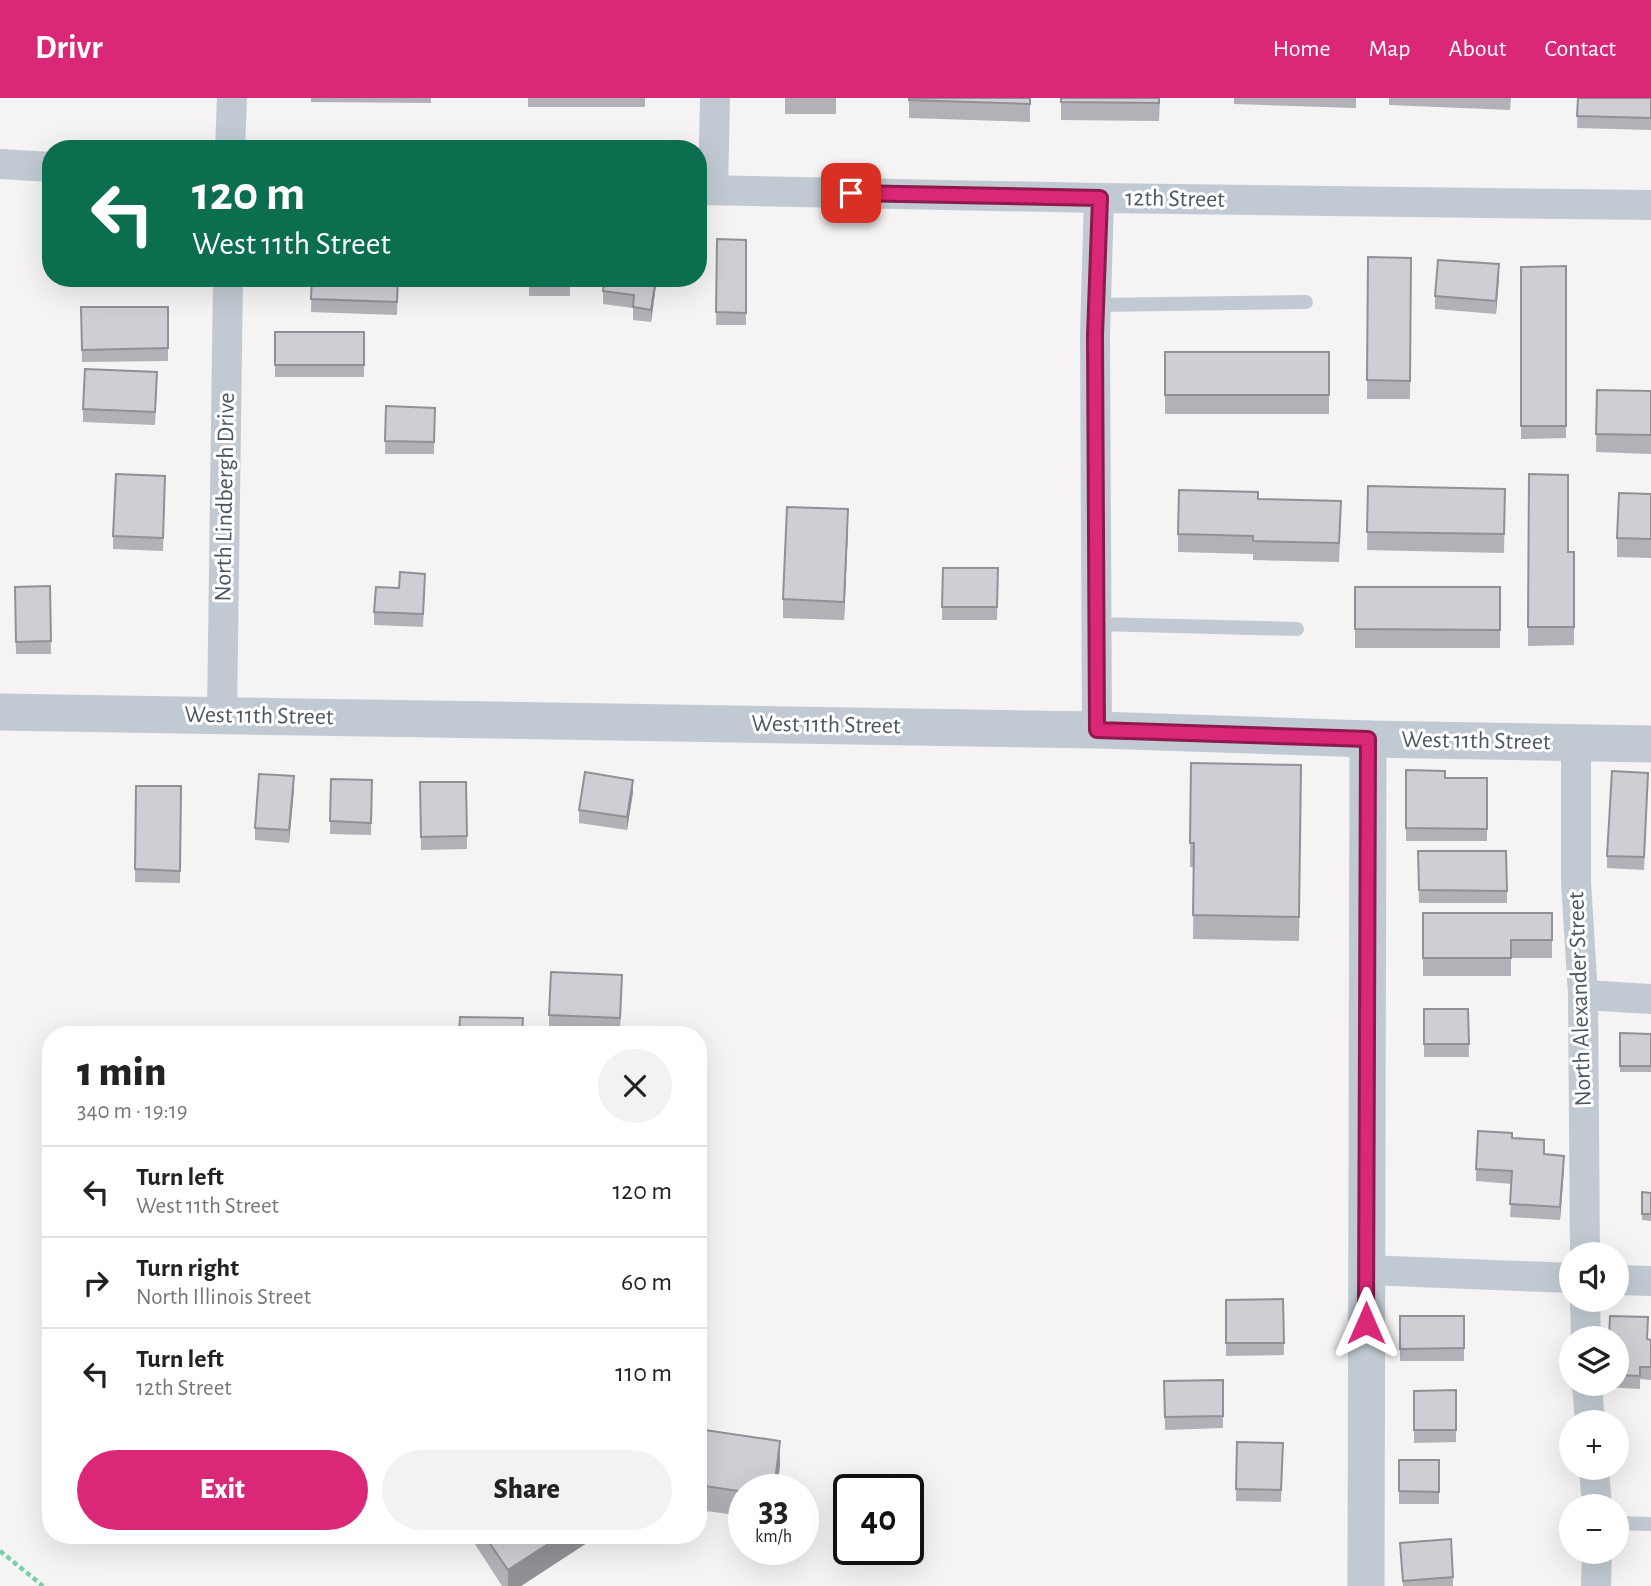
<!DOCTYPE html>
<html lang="en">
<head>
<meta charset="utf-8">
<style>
  :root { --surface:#fff; --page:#f2f2f2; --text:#222; --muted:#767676; --line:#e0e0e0; --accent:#db2777 }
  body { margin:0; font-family:"Alegreya Sans",sans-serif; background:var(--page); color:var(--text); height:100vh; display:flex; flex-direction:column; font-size:26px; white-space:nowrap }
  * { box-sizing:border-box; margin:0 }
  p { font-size:23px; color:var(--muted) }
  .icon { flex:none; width:38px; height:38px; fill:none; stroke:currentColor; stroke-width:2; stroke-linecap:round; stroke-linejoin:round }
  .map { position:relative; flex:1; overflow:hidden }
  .sheet { position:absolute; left:42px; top:928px; width:665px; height:518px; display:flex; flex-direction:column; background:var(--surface); border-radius:28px; box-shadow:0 7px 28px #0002 }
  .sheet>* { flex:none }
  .banner { position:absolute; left:42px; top:42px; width:665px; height:147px; border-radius:28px; box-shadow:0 7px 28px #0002; background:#0b6e4f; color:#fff; overflow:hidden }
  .controls { position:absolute; left:1559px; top:1144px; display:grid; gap:14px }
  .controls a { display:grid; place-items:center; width:70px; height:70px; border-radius:50%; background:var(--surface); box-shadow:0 7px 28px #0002; font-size:35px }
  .speed { position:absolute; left:728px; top:1376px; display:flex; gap:14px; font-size:35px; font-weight:700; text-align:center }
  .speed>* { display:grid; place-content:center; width:91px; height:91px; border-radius:50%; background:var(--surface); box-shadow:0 7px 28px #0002; line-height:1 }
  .speed small { font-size:18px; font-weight:400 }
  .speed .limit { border:4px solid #111; border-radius:10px; background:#fff; color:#111 }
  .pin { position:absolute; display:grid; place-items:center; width:60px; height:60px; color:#fff; margin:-30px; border-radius:14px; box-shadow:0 4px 10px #0006 }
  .me { position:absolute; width:77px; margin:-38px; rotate:0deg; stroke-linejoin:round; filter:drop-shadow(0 0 5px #0008) }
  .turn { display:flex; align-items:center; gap:24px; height:147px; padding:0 35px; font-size:32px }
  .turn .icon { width:91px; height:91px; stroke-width:2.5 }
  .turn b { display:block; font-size:49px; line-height:60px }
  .round { display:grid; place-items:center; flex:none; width:74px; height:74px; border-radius:37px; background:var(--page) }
  .head { display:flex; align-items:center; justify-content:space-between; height:119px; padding:0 35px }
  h1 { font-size:42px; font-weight:800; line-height:52px }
  .primary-button { display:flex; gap:14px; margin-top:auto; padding:14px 35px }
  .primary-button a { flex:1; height:80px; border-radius:42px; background:var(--accent); color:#fff; font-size:28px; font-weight:800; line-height:80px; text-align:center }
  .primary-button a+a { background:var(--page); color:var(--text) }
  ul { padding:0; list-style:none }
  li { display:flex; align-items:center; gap:21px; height:91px; padding:0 35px; border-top:2px solid var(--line) }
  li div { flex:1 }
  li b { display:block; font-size:26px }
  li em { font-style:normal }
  header { display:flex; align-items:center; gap:42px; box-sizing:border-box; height:98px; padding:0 35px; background:var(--accent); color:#fff }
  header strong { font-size:33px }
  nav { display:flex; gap:38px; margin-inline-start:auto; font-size:24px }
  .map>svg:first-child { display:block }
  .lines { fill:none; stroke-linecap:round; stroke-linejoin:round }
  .path { stroke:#7ad0a6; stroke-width:4.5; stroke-dasharray:5 3.5; stroke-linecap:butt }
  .service { stroke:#c1cad2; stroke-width:14 }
  .minor { stroke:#c1cad2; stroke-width:30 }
  .tertiary { stroke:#c1cad2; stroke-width:37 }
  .wall { fill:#b0b2b7 }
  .shaded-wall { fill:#909195 }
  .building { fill:#cdcfd5; stroke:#909195; stroke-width:2 }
  .route-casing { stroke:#8e194d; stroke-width:18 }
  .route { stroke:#db2777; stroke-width:12 }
  .labels { text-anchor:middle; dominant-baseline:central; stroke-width:6; stroke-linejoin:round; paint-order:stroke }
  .street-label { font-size:24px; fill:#4a5661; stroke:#fff }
</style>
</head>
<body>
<header>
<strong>Drivr</strong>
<nav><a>Home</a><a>Map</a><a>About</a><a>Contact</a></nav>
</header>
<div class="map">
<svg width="1651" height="1488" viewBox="0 0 1651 1488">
  <rect width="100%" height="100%" fill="#f5f3f3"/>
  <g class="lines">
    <path class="path" d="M0,1453l43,35"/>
    <g class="service">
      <path d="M1096,207l210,-3"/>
      <path d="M1097,526l200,5"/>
      <path d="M1617,1425l34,1"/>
    </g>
    <g class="minor">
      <path d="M230,51l2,-51"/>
      <path d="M0,66l51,3"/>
      <path d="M698,92l401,8 552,7"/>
      <path d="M713,92l2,-92"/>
      <path d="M222,618l6,-438"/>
      <path d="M1097,632l-2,-395 4,-137"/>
      <path d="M1576,645v139l7,113 2,260"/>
      <path d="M1583,897l68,4"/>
      <path d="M1366,1172l206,8"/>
      <path d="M1617,1182l34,1"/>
      <path d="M1585,1202l1,39"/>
      <path d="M1587,1286l3,39"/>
      <path d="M1594,1370l3,39"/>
      <path d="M1596,1488l1,-34"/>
    </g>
    <g class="tertiary">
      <path d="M0,614l1097,18 271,9 283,5"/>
      <path d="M1366,1488l2,-847"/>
    </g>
  </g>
  <g class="wall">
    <path d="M311,0h120v5l-120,-1z"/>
    <rect x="528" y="0" width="117" height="9"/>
    <rect x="785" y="0" width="51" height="16"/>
    <path d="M909,0h121v24l-121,-4z"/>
    <path d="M1061,0h99l-1,23 -98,-1z"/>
    <path d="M1234,0h122v10l-122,-4z"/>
    <path d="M1389,0h122l-1,12 -121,-5z"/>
    <path d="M1578,0h73v32l-74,-2z"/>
    <path d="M717,141l29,1v85h-30z"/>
    <path d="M1368,159l43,1 -1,141h-43z"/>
    <path d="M1566,168v172l-45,1v-172z"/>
    <path d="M1499,179l-3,37 -61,-5v-13z"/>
    <path d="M96,180h81v7l-81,-2z"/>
    <path d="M312,180h86l-1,37 -86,-3z"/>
    <rect x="529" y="180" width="41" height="18"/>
    <path d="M657,180l-6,44 -18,-2v-12l-30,-4v-13z"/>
    <path d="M81,209h87v54l-86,1z"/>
    <rect x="275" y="234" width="89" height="45"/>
    <rect x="1165" y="254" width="164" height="62"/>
    <path d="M157,287l-2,40 -72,-3v-13z"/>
    <path d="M1597,292l54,1v63l-55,-2z"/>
    <path d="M386,308l49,2 -1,46h-49z"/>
    <path d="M1529,376l39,78h6v93l-46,1z"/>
    <path d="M1368,388l137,3 -1,64 -137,-3z"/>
    <path d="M165,391l-2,62 -50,-2v-13z"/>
    <path d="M1651,396v64l-34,-1v-19z"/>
    <path d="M1258,401l83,20 -2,43 -86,-2v-6l-75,-2v-18z"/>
    <path d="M848,430l-4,92 -61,-2v-19z"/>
    <path d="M943,470h55l-1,52h-55z"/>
    <path d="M50,488l1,68h-35l-1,-67z"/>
    <path d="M425,488l-2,41 -49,-2v-13l25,-24z"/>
    <rect x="1355" y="489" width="145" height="61"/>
    <path d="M1191,665l110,2 -2,176 -106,-2 1,-72h-4z"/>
    <path d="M1406,672l39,8h42v63h-81z"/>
    <path d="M331,681l41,1 -1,55 -41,-1z"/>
    <path d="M420,684h46l1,67 -46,1z"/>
    <path d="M136,688h45l-1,97 -45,-1z"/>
    <path d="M1648,688l-4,84 -37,-2v-12z"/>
    <path d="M294,691l-5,54 -34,-3v-12z"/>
    <path d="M633,694l-6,38 -48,-7v-13z"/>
    <path d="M1418,753l89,40v12h-88z"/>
    <path d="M1423,815h129v45h-41v18h-88z"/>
    <path d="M622,890l-2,43 -71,-4v-12z"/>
    <path d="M1424,911h44l1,48h-45z"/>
    <path d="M1620,935l31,1v38h-31z"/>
    <path d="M1512,1041l32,15 20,14 -4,52 -50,-3 2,-33 -36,-3v-12z"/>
    <path d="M1642,1094l9,1v28l-9,-1z"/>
    <path d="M1283,1201l1,56 -58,1v-56z"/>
    <rect x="1400" y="1218" width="64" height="45"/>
    <path d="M1617,1241l34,1v40l-11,-1v10l-33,-2v-3h10z"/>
    <path d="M1223,1282v48l-58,2 -1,-49z"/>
    <path d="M1456,1292v52l-42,1v-52z"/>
    <path d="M698,1331l82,37 -36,23v48l-8,-1v-21l-38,-5z"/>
    <path d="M1283,1357l-2,47 -45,-1v-12z"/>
    <rect x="1399" y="1362" width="40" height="44"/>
    <path d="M471,1437h128l-78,51h-19l-31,-48z"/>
    <path d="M1400,1445l53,34v9h-50z"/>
  </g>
  <g class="shaded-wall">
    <path d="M1499,166v13l-3,37v-13z"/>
    <path d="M656,180h1l-6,44v-12z"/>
    <path d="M848,411v19l-4,92v-18z"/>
    <path d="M294,678v13l-5,54v-13z"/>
    <path d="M633,682v12l-6,38v-13z"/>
    <path d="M1564,1058v12l-4,52v-13z"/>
    <path d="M780,1343v25l-3,23h-3z"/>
    <path d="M562,1437h37l-78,51h-13v-16z"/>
  </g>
  <g class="building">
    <path d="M909,0h121v6l-121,-4z"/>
    <path d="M1061,0h98v5l-98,-1z"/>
    <path d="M1578,0h73v20l-74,-2z"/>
    <path d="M717,141l29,1v73l-30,-1z"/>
    <path d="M1368,159l43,1 -1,123 -43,-1z"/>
    <path d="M1438,162l61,4 -3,37 -61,-5z"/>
    <path d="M1566,168v160h-45v-159z"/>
    <path d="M312,180h86l-1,24 -86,-3z"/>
    <path d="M529,180h41v5l-41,1z"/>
    <path d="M605,180h51l-5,32 -18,-3 1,-12 -31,-4z"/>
    <path d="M81,209h87v41l-86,2z"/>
    <rect x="275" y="234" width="89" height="33"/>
    <rect x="1165" y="254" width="164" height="43"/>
    <path d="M85,271l72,3 -2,40 -72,-3z"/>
    <path d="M1597,292l54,1v44l-55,-1z"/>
    <path d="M386,308l49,2 -1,34 -49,-1z"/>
    <path d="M116,376l49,2 -2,62 -50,-2z"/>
    <path d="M1529,376l39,1v77h6v75h-46z"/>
    <path d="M1368,388l137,3 -1,45 -137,-2z"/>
    <path d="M1179,392l79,2v7l83,2 -2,42 -86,-2v-5l-75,-2z"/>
    <path d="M1619,395l32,1v45l-34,-1z"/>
    <path d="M787,409l61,2 -4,93 -61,-3z"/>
    <path d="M943,470h55l-1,39h-55z"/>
    <path d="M400,474l25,2 -2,40 -49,-2 2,-25 23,1z"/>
    <path d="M50,488l1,55 -35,1 -1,-55z"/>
    <path d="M1355,489h145v43l-145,-1z"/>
    <path d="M1191,665l110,2 -2,152 -106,-2 1,-72h-4z"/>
    <path d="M1406,672l39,1v7h42v51l-81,-1z"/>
    <path d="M1612,673l36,2 -4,84 -37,-1z"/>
    <path d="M585,674l48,8 -6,37 -48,-7z"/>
    <path d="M259,676l35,2 -5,54 -34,-2z"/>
    <path d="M331,681l41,1 -1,43 -41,-2z"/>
    <path d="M420,684h46l1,54 -46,1z"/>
    <path d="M136,688h45l-1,85 -45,-2z"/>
    <path d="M1418,753h88l1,40 -88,-1z"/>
    <path d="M1423,815h129v27h-41v18h-88z"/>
    <path d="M551,874l71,3 -2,43 -71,-3z"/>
    <path d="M1424,911h44l1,35h-45z"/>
    <path d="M460,919l63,1 -1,16h-63z"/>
    <path d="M151,934l43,2h-43z"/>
    <path d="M1620,935l31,1v32h-31z"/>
    <path d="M1478,1033l34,2v5l32,2v14l20,2 -4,51 -50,-3 2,-33 -36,-2z"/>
    <path d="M1642,1094l9,1v21h-9z"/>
    <path d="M1283,1201l1,44h-58v-43z"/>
    <path d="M1400,1218h64v32l-64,1z"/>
    <path d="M1610,1218l38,1 -1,22 4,1v27h-11v9l-23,-1v-36h-8z"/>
    <path d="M1223,1282v36l-58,1 -1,-36z"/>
    <path d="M1456,1292v40h-42v-39z"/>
    <path d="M698,1331l82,12 -6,48h-30v24l-8,-1 3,-21 -41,-6z"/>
    <path d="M1237,1344l46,1 -2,47 -45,-1z"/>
    <path d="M1399,1362h40v32l-40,-1z"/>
    <path d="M484,1437h78l-54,35z"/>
    <path d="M1451,1441l2,38 -50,4 -3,-38z"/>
  </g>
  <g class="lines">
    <g class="route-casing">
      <path id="route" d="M851,95l249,5 -5,137 2,395 271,9 -2,584"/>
    </g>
    <use href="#route" class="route"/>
  </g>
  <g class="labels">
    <g class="street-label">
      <text transform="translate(1175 101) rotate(1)">12th Street</text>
      <text transform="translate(225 399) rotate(-89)">North Lindbergh Drive</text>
      <text transform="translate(259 618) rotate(1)">West 11th Street</text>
      <text transform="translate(826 627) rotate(1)">West 11th Street</text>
      <text transform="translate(1476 643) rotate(1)">West 11th Street</text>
      <text transform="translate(1580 901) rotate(-92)">North Alexander Street</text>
    </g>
  </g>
</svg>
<div class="controls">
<a><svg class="icon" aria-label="sound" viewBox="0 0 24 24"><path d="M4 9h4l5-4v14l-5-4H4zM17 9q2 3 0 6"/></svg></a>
<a><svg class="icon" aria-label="layers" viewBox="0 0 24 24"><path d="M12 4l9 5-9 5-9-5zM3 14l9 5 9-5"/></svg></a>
<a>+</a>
<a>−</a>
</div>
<div class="speed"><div>33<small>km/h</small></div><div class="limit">40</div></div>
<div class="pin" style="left:851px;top:95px;background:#d93025"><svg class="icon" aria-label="arrive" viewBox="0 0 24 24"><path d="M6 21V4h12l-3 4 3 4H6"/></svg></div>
<svg class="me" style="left:1366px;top:1225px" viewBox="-20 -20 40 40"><path d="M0-17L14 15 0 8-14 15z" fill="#db2777" stroke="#fff" stroke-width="4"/></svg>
<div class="banner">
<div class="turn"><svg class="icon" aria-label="left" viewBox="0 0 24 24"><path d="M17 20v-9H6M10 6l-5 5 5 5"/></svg><div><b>120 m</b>West 11th Street</div></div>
</div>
<section class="sheet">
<div class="head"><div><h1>1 min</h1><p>340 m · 19:19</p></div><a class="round"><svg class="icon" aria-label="close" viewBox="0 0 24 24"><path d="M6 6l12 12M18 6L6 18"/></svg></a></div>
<ul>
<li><svg class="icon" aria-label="left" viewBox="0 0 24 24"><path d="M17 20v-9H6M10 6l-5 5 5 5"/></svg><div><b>Turn left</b><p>West 11th Street</p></div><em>120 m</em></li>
<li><svg class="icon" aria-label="right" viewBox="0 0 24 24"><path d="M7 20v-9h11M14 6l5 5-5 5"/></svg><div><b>Turn right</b><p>North Illinois Street</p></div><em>60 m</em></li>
<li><svg class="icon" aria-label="left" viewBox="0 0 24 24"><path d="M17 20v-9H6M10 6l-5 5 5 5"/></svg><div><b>Turn left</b><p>12th Street</p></div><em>110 m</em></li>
</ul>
<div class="primary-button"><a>Exit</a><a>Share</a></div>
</section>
</div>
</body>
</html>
